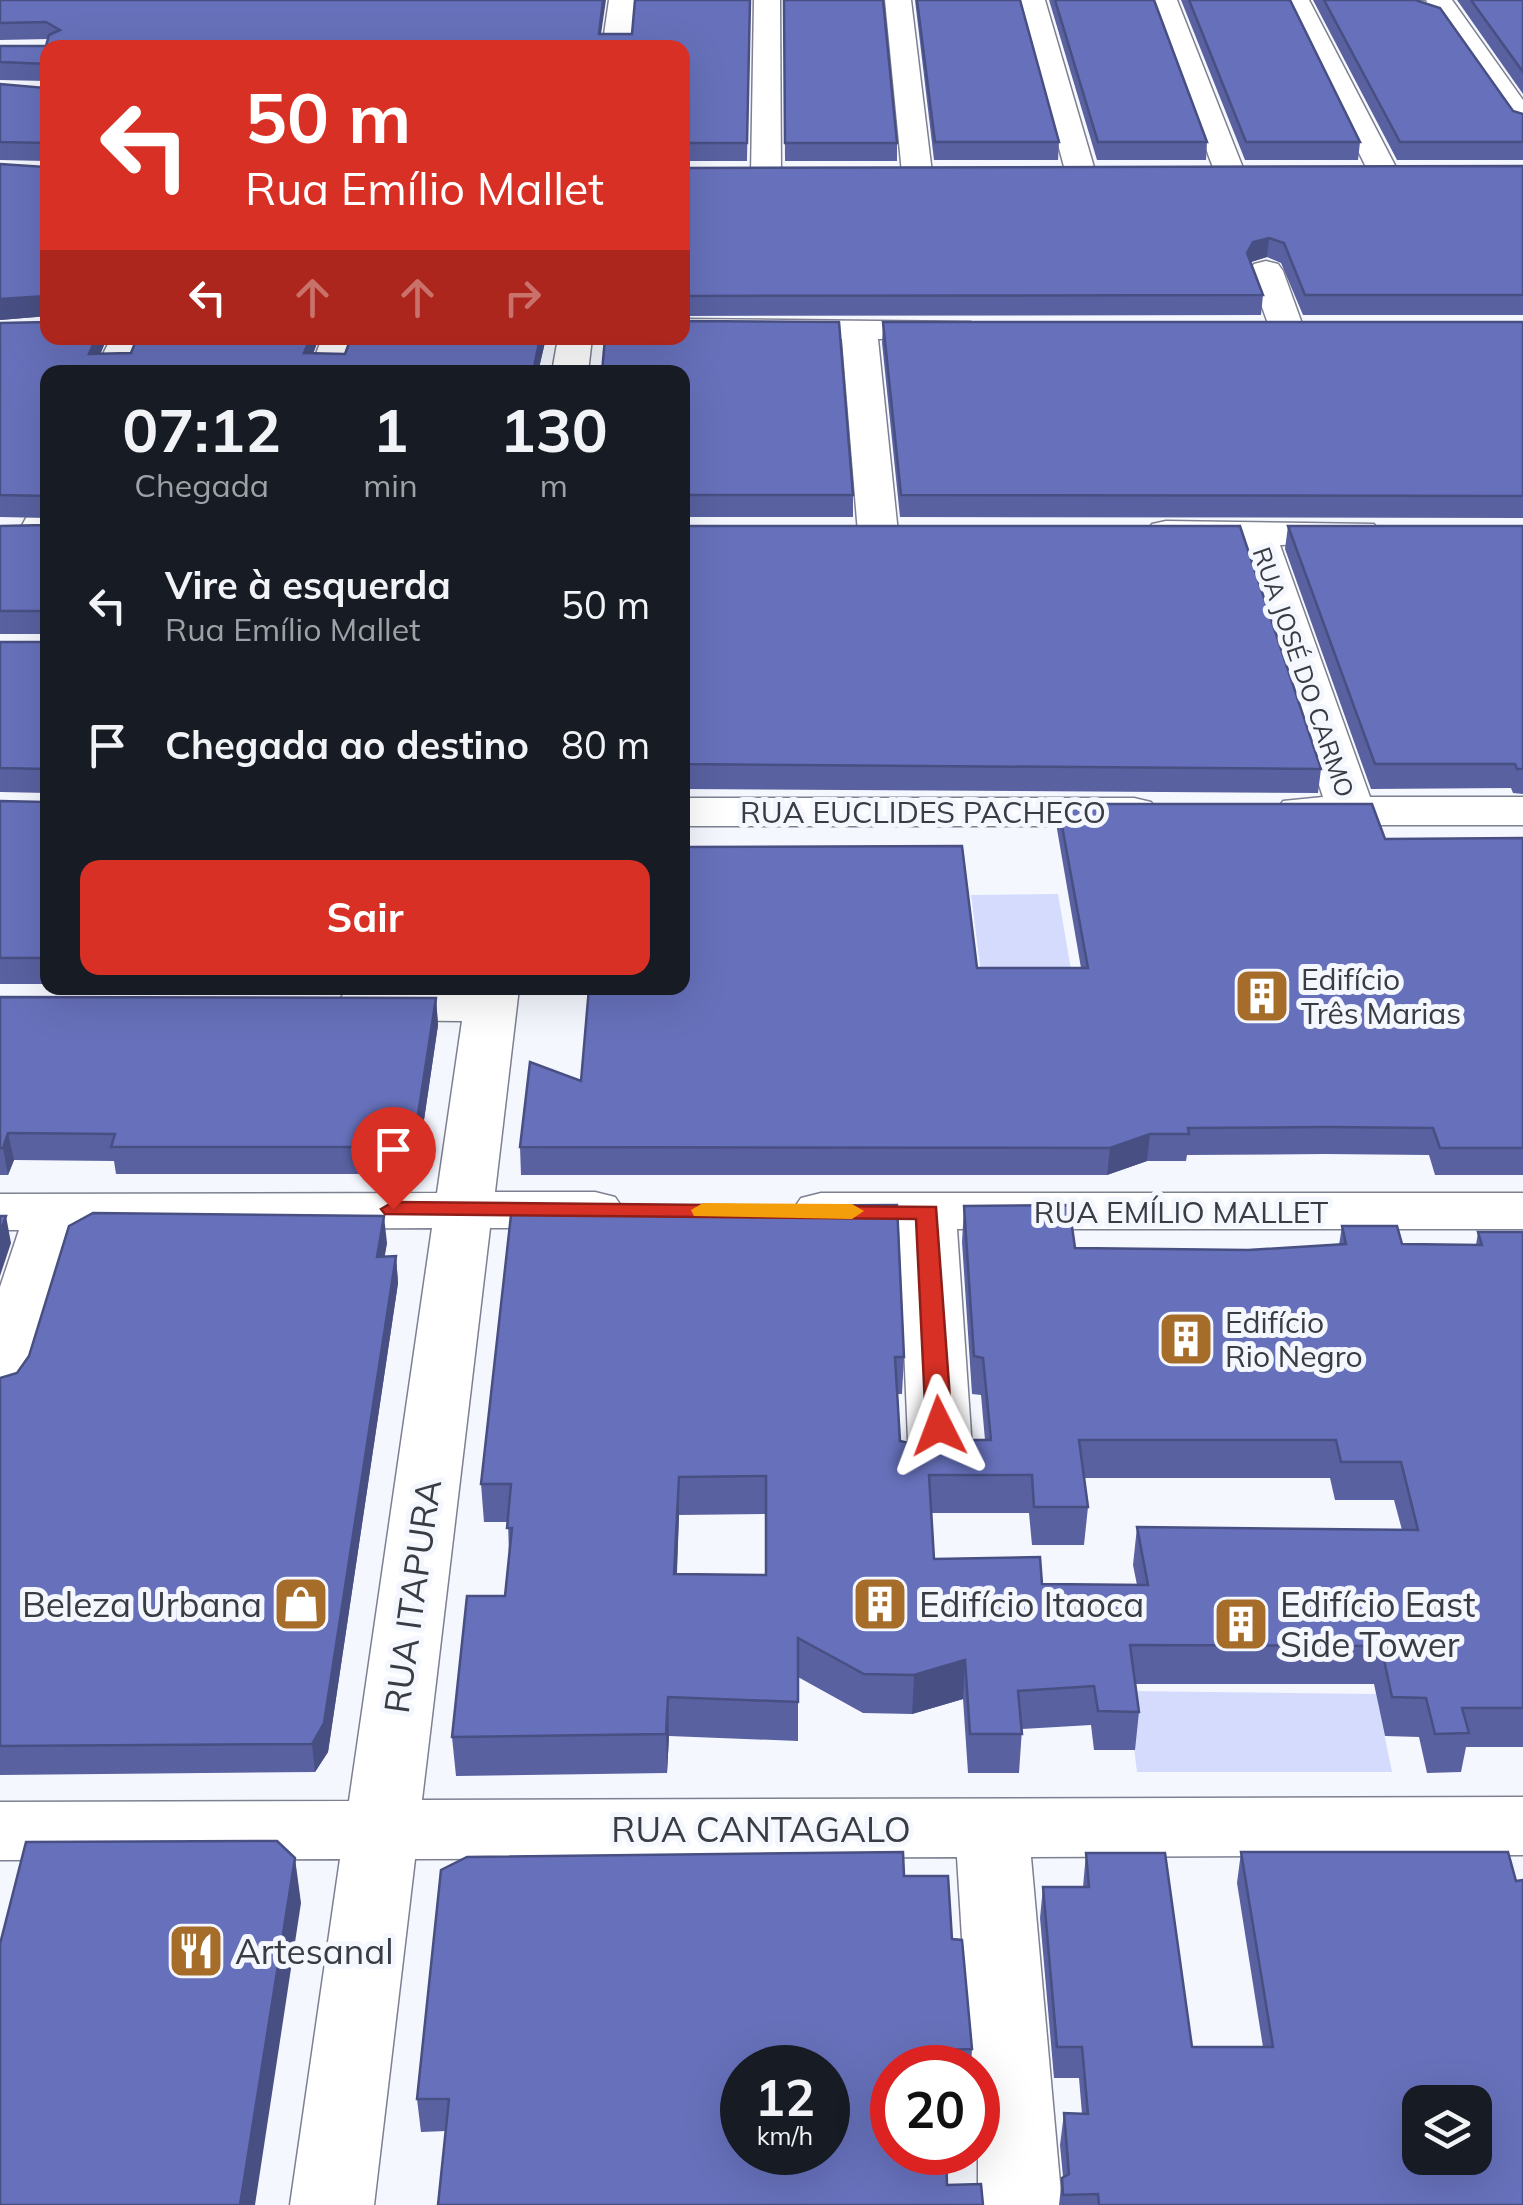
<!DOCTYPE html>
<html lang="pt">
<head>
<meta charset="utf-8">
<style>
  :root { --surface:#171b24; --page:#20242c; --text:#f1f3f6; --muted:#9ea1a6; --accent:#d93025 }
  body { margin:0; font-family:Mulish,sans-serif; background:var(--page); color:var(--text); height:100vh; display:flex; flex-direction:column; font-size:38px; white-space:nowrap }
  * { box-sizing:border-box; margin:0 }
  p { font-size:32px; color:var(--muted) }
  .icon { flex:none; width:55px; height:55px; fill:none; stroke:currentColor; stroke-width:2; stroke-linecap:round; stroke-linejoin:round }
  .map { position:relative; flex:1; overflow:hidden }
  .drawer { position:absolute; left:40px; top:365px; width:650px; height:630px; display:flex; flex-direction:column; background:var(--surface); border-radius:20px; box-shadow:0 10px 40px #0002 }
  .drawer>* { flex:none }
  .guide { position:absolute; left:40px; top:40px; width:650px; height:305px; border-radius:20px; box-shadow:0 10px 40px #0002; background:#d93025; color:#fff; overflow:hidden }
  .fabs { position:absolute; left:1402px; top:2085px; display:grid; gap:20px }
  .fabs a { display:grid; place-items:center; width:90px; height:90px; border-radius:20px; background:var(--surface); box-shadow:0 10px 40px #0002; font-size:50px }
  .speed { position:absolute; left:720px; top:2045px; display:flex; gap:20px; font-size:50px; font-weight:700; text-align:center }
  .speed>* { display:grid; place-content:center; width:130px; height:130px; border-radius:50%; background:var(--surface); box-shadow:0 10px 40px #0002; line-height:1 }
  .speed small { font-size:25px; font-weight:400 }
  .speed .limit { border:15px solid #d22; background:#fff; color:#111 }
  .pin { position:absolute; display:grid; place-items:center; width:85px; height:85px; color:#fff; margin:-102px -42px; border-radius:50% 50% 50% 0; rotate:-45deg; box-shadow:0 0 10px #0007 }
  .pin .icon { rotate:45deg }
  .me { position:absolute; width:110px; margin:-55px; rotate:357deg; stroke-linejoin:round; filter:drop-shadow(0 0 8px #0008) }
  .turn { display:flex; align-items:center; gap:35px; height:210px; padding:0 40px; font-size:45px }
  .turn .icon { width:130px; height:130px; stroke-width:2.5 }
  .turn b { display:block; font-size:70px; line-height:85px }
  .lanes { display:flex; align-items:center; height:95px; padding:0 40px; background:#0003; justify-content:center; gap:50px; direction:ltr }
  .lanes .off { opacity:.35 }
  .eta { display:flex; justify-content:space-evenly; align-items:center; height:170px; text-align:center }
  .eta b { font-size:60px; font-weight:700; line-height:70px }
  .button { display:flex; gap:20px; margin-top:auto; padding:20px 40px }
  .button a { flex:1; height:115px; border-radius:20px; background:var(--accent); color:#fff; font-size:40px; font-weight:700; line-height:115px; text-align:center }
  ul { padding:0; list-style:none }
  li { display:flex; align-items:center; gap:30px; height:140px; padding:0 40px }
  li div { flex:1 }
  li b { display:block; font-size:38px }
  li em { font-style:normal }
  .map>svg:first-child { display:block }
  .green { fill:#d5dbfc }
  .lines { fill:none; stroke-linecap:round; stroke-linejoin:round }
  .minor-casing { stroke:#7c8091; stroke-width:3 }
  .major-casing { stroke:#7c8091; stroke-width:3 }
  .minor { fill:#fff; fill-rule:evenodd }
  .major { fill:#fff; fill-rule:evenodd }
  .wall { fill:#5961a1; fill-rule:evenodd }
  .shaded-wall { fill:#484f83 }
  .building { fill:#6771bb; stroke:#484f83; stroke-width:2.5; fill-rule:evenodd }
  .route { fill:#d93025; stroke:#8d1f18; stroke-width:2.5 }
  .slow { fill:#f59e0b }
  .labels { text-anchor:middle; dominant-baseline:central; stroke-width:10; stroke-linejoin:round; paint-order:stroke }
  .far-street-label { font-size:25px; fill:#3a3c43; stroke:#f5f7ff }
  .street-label { font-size:30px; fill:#3a3c43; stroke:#f5f7ff }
  .poi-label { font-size:30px; fill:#3a3c43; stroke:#f5f7ff; text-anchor:start }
  .near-street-label { font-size:35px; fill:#3a3c43; stroke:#f5f7ff }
  .near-poi-label { font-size:35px; fill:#3a3c43; stroke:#f5f7ff; text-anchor:start }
</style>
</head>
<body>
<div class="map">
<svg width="1523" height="2205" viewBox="0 0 1523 2205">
  <rect width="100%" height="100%" fill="#f5f7ff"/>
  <g class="green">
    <path d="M1058,894l16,93 -91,1 -12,-93z"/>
    <path d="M1127,1691l249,3 16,78h-255z"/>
  </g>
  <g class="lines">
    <g class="minor-casing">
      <g id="minor">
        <path d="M609,0h26l-5,48h-28z"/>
        <path d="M754,0h26l1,174 -15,9 -15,-9z"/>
        <path d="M885,0h26l21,173 -15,9 -15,-9z"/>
        <path d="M1019,0h26l51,174 -4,7 -11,2 -15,-9z"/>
        <path d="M1151,0h26l68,173 -4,7 -11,2 -15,-9z"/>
        <path d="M1283,0h26l90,173 -4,7 -11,2 -15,-9z"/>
        <path d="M1426,0h26l71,100v30l-10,-3z"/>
        <path d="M1266,261l12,3 5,7 21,58 -5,7h-24l-5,-7 -21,-58 5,-7z"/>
        <path d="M682,319l289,3 5,7 -5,7 -12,3h-81l20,194 -6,9 -14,3 -14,-3 -6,-9 -16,-194h-160l-8,-1h8z"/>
        <path d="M111,338h35l-16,34h-36z"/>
        <path d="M322,338h35l-12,34h-36z"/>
        <path d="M558,338h34l-4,34h-36z"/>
        <path d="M48,499v44l-24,-1 -6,-9 16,-30z"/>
        <path d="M1166,521l208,3 6,9 -6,9 -94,3 90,252h153v28h-223l-17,-4 -7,-10 7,-10 40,-4 -83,-252 -88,-3 -6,-9 6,-9z"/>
        <path d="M682,798h452l17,4 7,10 -7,10 -17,4h-452z"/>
        <path d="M363,988h156l-24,204h100l20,5 9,13 -9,13 -20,5h-105l-68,572 1101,-3v58l-492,2 31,348h-84v-137h-8l-13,-211 -542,2 -41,346h-84l50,-346 -340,1v-58l349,-1 83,-573 -355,2 -46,152 -9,15 -22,6v-116l19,-57h-19v-36l437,-1 25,-172 -99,-1 -19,-5 -7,-11 7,-11z"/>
        <path d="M821,1193h702v36h-566l16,234 -9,16 -23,6 -23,-6 -9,-16 -10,-234h-78l-20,-5 -9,-13 9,-13z"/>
      </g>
    </g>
    <g class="major-casing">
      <path id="major" d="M1387,0c25,0 58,0 76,16l-13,8 -59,-18z"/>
    </g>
    <use href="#minor" class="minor"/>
    <use href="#major" class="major"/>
  </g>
  <g class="wall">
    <path d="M0,0l602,34h30l118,-34 -3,161h-65v-113h-634v268l-48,4 46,-159 -46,-1v-76l45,4 1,-7 -46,-1v-34h46l2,-7 -48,1z"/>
    <path d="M784,0l113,143v18h-112z"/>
    <path d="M915,0h105l39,142 -1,18h-124z"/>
    <path d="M1049,0h105l53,142 -1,18h-109z"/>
    <path d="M1181,0h108l71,142 -2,18h-113z"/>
    <path d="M1313,0h102l98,111 10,3v46h-126z"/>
    <path d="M1457,0h66v94z"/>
    <path d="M1523,166v149h-220l-22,-52 -14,-6 -16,5 12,33 -2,20 -579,1v-148z"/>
    <path d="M883,322h640v196l-623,-1 -18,-174z"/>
    <path d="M0,323l48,15h59l-7,16 31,-1 6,-15h182l-6,16h32l201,-16 -8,34h-490v612h-48v-183l46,1 1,-9 -47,-1v-150h47v-8h-47v-108l47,-1v-7l-47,-1z"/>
    <path d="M682,372l171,123v22h-171z"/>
    <path d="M682,526l639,243 -3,24 -636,-4z"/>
    <path d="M1288,526h235v268l-10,-1 -2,-5 -140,1 -86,-240z"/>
    <path d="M1058,804l327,35 138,-1v337h-88l-6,-20 -104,-1 -138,1 -1,6h-39l-40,14h-586l-1,-28 61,-66 396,-113h104l-24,-139z"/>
    <path d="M0,997l436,1 2,27 -22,149h-300l-2,-13 -100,-1 -6,15h-8z"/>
    <path d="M964,1206l111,42 173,2 91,-5 3,-19 60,18 74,1 2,-13h45v515h-57l-5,25 -34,1 -8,-36 -34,-1 -11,-52h-239l4,28 -4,38h-41l-3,-25 -69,4 -3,44h-51l-5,-74 -51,15 -49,-1 -65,-36v64l-129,-5 -2,37 -211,3 -4,-39 53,-141 4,-41 -1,-33h-24l-3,-38 30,-269 393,142 -2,37h-5l3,47 44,10 41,-11 -4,-45 -9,-1 -10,-152zM1084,1478h246l5,22h59l8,30 -265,-3 -4,38 4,20 -95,-1 -108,-25 -3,-46h98l3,32h52l4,-38zM766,1514v61l-89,-1 2,-59z"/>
    <path d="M387,1243l-3,14 12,-1 2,27 -70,469 -13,20 -315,3v-397l17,-5z"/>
    <path d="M1241,1852l282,353h-464l3,-27 1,-1 -3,-32 4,-32 18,1 -3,-36h-25l-14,-160 3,-31h40l3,-34 106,194h71l-26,-164z"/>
    <path d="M904,1876l48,63 20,110 -1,19h-79l55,117 36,20 -537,-74 -25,1 -4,-33z"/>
  </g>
  <g class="shaded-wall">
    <path d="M603,0h3l-7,48v-14z"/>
    <path d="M1269,238l-2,19 -16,5 -4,-9 6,-11z"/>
    <path d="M45,296l3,20 -48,4v-21z"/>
    <path d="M96,338h11l-14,34 -4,-18z"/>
    <path d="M310,338h9l-13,34 -2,-19z"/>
    <path d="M540,338h6l-8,34h-5z"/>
    <path d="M436,998l2,27 -22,149 -3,-27z"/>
    <path d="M8,1133l6,27 -6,15 -5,-27z"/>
    <path d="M1150,1134l-3,27 -40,14 3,-27z"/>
    <path d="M6,1216l5,27 -11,33v-43z"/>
    <path d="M384,1216l3,27 -7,41 -3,-27z"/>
    <path d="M396,1256l2,27 -70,469 -13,20 -3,-28z"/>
    <path d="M679,1477v38l-4,97 -1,-38z"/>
    <path d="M965,1660l-2,39 -51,15 2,-39z"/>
    <path d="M668,1697l1,39 -2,37 -1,-39z"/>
    <path d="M295,1858l6,45 -46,302h-15z"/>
  </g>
  <g class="building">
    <path d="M0,0h603l-4,34h33l3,-34h115l-3,143h-65v-95h-634v16l-48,-2v-16h46l3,-11 11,-5 -14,-8 -46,1z"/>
    <path d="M784,0h99l14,143h-112z"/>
    <path d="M917,0h103l39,142h-124z"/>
    <path d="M1055,0h99l53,142h-109z"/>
    <path d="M1189,0h101l70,142h-114z"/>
    <path d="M1324,0h91l25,8 73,103 10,3v28h-123z"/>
    <path d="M1471,0h52v72z"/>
    <path d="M48,70v73l-48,-1v-58l45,4z"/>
    <path d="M48,148v160l-3,-12 -45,3v-135l45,3z"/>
    <path d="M1523,166v129h-218l-21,-52 -15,-5 -16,4 -6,11 16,42 -581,1v-128z"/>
    <path d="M682,321l157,1 14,173h-171v-123h-80l3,-34h77z"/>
    <path d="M48,322v16h48l-7,16 42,-1 6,-15h173l-6,15 41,1 6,-16h189l-7,34h-485v586h-48v-157l46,1 1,-33 -47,-1v-126h47v-31h-47v-85l47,-1v-29l-47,-1v-172z"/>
    <path d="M883,322h640v174l-622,-1z"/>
    <path d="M682,526h558l81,243 -639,-5z"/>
    <path d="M1288,526h235v243h-6l-2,-5h-140z"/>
    <path d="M1058,804h314l13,35 138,-1v310h-83l-7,-20 -105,-1 -140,1 1,6h-39l-40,14 -590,-1 10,-85 51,19 8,-93h93v-141l280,-1 15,122h111z"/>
    <path d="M0,997l436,1 -23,149h-302l4,-13 -107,-1 -5,15h-3z"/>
    <path d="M897,1205l7,152h-9l5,84 44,10 27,-11h20l-8,-82 -9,-2 -10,-150 105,-1 6,43 173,2 98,-6 -4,-18h55l5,18 80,1 -4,-13h45v476h-61l7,25 -34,1 -9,-36 -34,-1 -11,-51 -251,-1 9,67 -41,-1 -4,-25 -76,5 4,43h-52l-5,-74 -51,15 -50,-1 -66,-36v64l-130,-5 -2,37 -214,3 15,-141h38l7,-68h-5l4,-44h-30l30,-269 17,-8zM1079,1440h257l5,22h60l17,68 -281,-3 11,58 -106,-1 -2,-27 -106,2 -5,-84h103l2,32h54zM766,1476v99l-92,-1 5,-97z"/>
    <path d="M93,1213l291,3 -7,41 19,-1 -72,467 -12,21 -312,2v-368l17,-5 12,-17 40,-130z"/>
    <path d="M0,1216h6l-6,17z"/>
    <path d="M277,1841l18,17 -55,347h-240v-261l26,-102z"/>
    <path d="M903,1852l1,24h44l4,63 10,1 10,109 -32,1 1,18h-49v84h54l1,33 34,-1 2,21h-545l11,-106h-32l24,-229 26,-13zM742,2068h86v84h-86z"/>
    <path d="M1241,1852h267l8,29 7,-1v325h-424l-1,-11 -35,1 -1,-17 7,-4 -5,-61 24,1 -6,-67h-25l-14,-160h46l-3,-34h79l27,194h81zM1420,2102h55v56h-55z"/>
  </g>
  <path class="route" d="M393,1202l543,5 16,219 -13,9 -13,-9 -10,-207 -531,-5 -4,-5z"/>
  <path class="slow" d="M703,1203l149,1 12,7 -12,8 -158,-3 -3,-6z"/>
  <defs>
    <g id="building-square" transform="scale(2.875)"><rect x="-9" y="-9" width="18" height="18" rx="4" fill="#a56c2a" stroke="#f5f7ff"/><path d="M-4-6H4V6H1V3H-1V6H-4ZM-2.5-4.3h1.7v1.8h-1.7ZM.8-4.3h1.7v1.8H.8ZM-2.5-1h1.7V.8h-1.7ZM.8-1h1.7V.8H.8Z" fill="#fff"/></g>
    <g id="shop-square" transform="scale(2.875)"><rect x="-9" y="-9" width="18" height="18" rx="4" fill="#a56c2a" stroke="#f5f7ff"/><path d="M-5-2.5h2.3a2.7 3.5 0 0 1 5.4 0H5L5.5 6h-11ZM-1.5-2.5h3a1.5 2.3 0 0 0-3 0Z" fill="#fff"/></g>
    <g id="restaurant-square" transform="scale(2.875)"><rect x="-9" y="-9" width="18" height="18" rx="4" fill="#a56c2a" stroke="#f5f7ff"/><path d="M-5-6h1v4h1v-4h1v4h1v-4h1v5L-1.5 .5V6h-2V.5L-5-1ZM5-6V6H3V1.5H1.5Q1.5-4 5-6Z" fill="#fff"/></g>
  </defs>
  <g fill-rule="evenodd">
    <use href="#building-square" x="1262" y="996"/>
    <use href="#building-square" x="1186" y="1339"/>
    <use href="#shop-square" x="301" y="1604"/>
    <use href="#building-square" x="880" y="1604"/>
    <use href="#building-square" x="1241" y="1624"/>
    <use href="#restaurant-square" x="196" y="1951"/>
  </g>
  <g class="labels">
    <g class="far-street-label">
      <text transform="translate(1304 672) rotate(71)">RUA JOSÉ DO CARMO</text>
    </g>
    <g class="street-label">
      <text x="923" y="812">RUA EUCLIDES PACHECO</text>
      <text x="1181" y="1212">RUA EMÍLIO MALLET</text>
    </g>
    <g class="poi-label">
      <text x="1301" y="979">Edifício<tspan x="1301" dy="34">Três Marias</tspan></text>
      <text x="1225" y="1322">Edifício<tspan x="1225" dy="34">Rio Negro</tspan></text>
    </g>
    <g class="near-street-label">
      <text transform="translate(412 1596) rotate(-82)">RUA ITAPURA</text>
      <text x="761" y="1829">RUA CANTAGALO</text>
    </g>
    <g class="near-poi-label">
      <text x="262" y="1604" text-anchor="end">Beleza Urbana</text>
      <text x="919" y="1604">Edifício Itaoca</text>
      <text x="1280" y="1604">Edifício East<tspan x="1280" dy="40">Side Tower</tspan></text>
      <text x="235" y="1951">Artesanal</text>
    </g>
  </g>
</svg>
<div class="fabs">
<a><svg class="icon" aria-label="layers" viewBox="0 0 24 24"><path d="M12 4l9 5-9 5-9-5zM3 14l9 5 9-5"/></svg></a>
</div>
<div class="speed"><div>12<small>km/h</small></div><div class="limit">20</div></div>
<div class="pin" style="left:393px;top:1209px;background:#d93025"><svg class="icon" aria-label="arrive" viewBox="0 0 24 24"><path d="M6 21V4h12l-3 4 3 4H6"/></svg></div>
<svg class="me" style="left:939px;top:1426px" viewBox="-20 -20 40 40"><path d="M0-17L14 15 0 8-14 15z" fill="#d93025" stroke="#fff" stroke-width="4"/></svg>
<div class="guide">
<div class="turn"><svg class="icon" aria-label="left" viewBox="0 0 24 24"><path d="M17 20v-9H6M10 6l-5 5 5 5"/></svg><div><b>50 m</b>Rua Emílio Mallet</div></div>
<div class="lanes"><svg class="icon" aria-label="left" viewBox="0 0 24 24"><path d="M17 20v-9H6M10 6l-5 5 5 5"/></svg><svg class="icon off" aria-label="ahead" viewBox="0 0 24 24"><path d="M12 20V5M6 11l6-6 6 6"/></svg><svg class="icon off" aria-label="ahead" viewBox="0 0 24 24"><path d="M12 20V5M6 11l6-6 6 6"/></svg><svg class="icon off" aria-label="right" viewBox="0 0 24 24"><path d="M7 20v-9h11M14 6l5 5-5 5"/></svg></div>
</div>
<section class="drawer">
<div class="eta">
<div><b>07:12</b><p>Chegada</p></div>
<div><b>1</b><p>min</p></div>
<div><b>130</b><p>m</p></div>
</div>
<ul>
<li><svg class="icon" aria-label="left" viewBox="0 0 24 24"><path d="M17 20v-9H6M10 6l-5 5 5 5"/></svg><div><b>Vire à esquerda</b><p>Rua Emílio Mallet</p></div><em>50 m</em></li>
<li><svg class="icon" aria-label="arrive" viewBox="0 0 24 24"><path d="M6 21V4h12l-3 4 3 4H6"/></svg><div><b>Chegada ao destino</b></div><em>80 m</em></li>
</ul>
<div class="button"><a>Sair</a></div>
</section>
</div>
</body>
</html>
